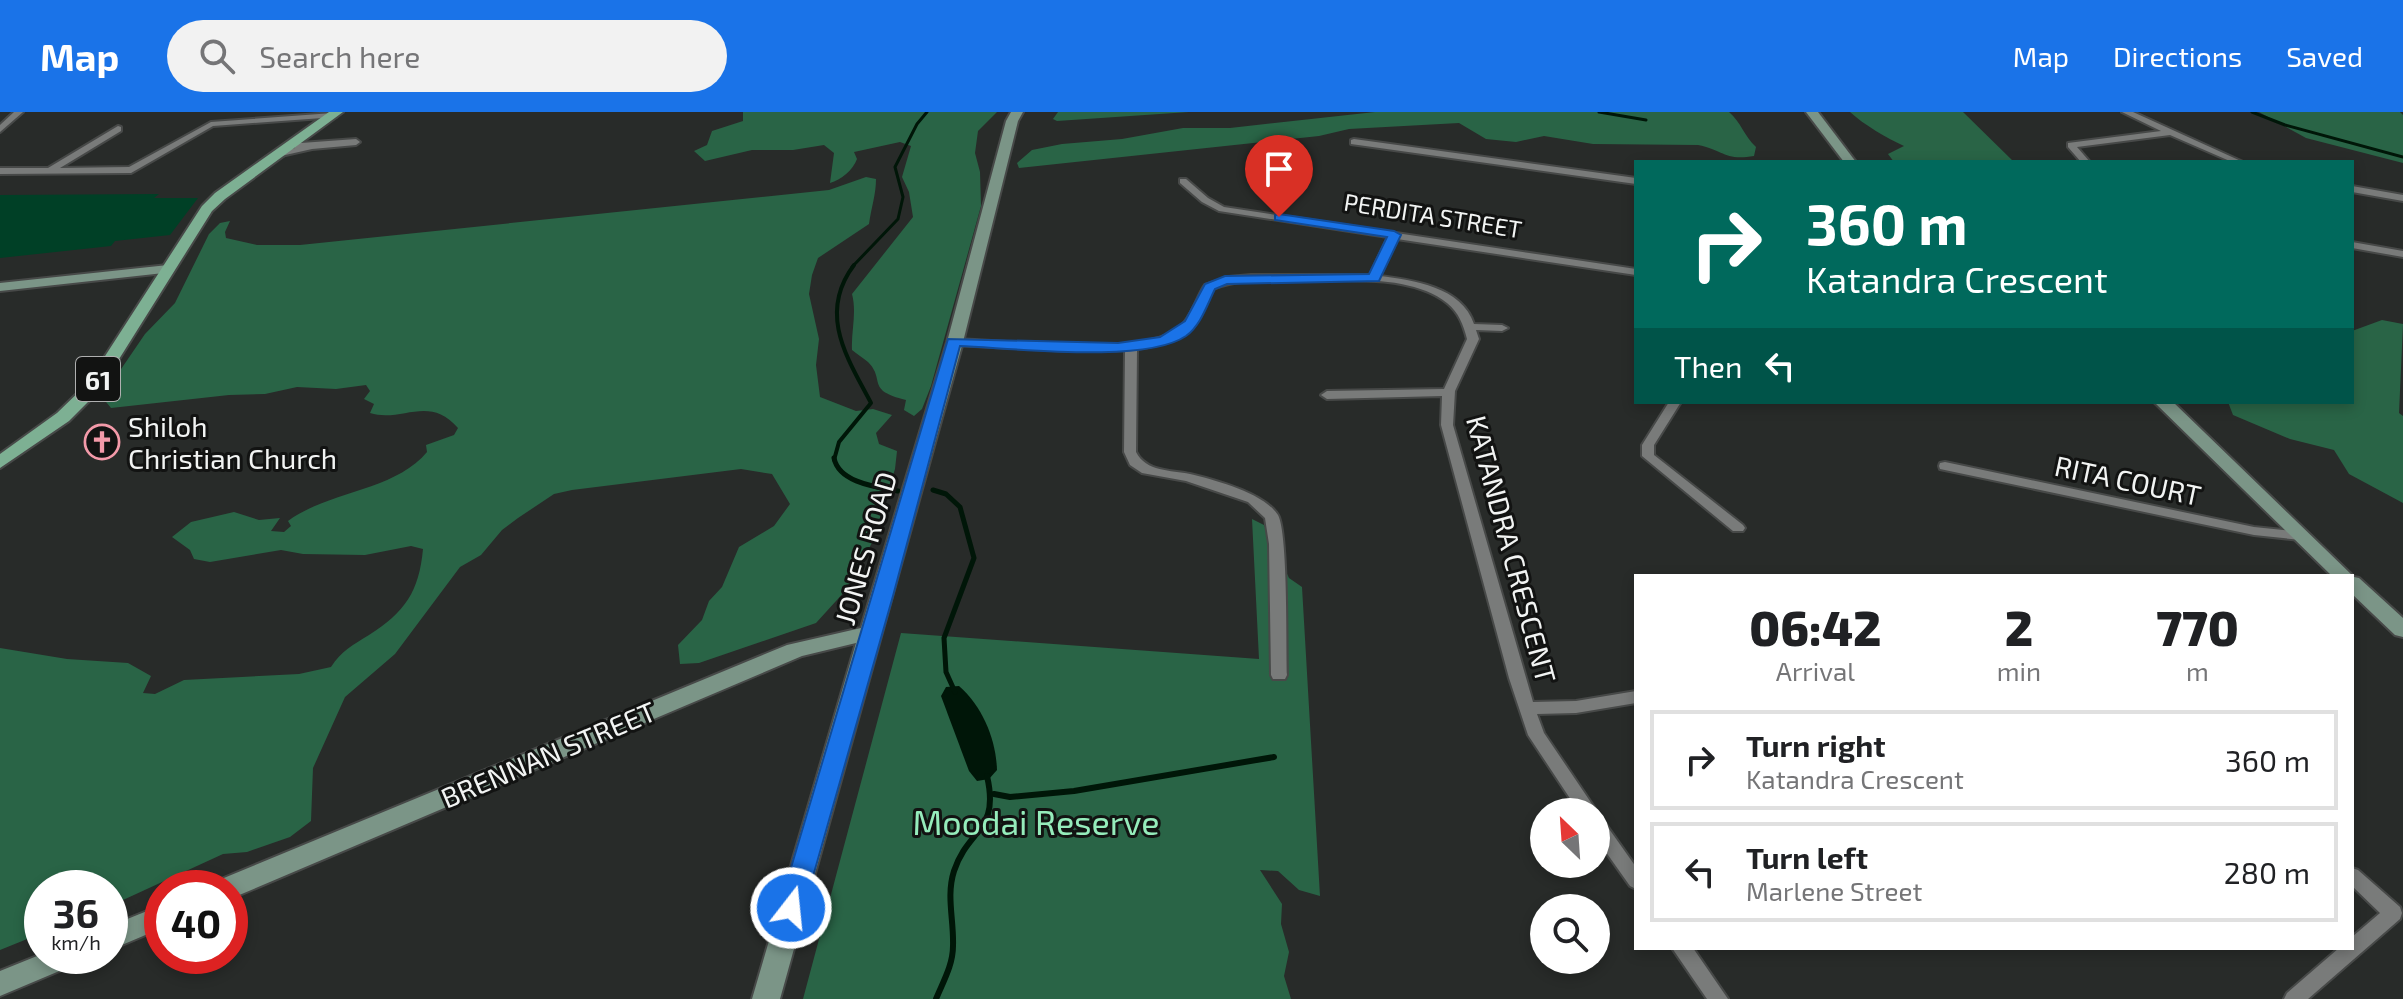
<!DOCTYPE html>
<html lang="en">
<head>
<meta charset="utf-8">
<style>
  :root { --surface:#fff; --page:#f2f2f2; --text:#202124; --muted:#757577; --line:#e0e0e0; --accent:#1a73e8 }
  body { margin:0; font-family:"Exo 2",sans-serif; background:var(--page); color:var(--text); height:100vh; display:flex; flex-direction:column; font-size:30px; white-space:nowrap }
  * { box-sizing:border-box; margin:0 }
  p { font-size:26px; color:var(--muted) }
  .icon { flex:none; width:44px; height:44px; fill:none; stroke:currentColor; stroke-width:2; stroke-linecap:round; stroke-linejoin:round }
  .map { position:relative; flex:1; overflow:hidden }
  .side { position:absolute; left:1634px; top:462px; width:720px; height:376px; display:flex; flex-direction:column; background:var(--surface); border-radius:0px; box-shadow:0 4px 12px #0003 }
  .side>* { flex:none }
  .top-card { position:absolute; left:1634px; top:48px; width:720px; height:244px; border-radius:0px; box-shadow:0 4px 12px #0003; background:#00695c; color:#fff; overflow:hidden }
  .needle { width:52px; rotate:335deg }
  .buttons { position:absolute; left:1530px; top:686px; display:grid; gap:16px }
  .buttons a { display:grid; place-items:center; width:80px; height:80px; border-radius:50%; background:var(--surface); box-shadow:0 4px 12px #0003; font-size:40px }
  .speed { position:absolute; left:24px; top:758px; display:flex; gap:16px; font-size:40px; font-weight:700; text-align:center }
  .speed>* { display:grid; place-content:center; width:104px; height:104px; border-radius:50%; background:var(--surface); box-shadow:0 4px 12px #0003; line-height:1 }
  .speed small { font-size:20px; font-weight:400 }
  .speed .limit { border:12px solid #d22; background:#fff; color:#111 }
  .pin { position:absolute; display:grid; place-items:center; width:68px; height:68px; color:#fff; margin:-82px -34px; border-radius:50% 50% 50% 0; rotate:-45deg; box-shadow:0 0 8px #0007 }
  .pin .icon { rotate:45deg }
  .me { position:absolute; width:88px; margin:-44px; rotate:16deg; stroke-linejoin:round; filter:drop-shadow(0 0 6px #0008) }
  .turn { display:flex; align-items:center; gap:28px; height:168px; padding:0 40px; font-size:36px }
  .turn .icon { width:104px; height:104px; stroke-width:2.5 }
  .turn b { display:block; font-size:56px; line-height:68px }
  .then { display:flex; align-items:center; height:76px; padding:0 40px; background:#0003; gap:16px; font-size:30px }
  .eta { display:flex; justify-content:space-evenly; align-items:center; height:136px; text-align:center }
  .eta b { font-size:48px; font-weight:800; line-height:56px }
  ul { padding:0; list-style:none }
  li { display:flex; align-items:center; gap:24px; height:100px; margin:0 16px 12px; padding:0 24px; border:4px solid var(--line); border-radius:0px }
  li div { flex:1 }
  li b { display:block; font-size:30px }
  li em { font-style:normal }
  header { display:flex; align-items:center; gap:48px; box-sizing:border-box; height:112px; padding:0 40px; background:var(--accent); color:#fff }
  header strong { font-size:38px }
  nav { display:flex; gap:44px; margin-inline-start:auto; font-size:28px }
  .search { width:560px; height:72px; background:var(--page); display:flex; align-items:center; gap:20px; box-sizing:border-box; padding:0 28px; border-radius:44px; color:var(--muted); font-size:30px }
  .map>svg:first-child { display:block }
  .green { fill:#004026 }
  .forest { fill:#296446 }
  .water { fill:#001608 }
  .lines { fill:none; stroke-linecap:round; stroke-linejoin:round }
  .stream-far3 { stroke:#001608; stroke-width:3 }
  .stream-far2 { stroke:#001608; stroke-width:4 }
  .stream-far1 { stroke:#001608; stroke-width:5 }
  .stream { stroke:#001608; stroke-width:6 }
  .street-casing { stroke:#474948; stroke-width:4 }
  .secondary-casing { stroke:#474948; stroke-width:4 }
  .primary-casing { stroke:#474948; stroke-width:4 }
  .street { fill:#797b7a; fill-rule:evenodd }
  .secondary { fill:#7b9587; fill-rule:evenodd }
  .primary { fill:#7db093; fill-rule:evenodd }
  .route { fill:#1a73e8; stroke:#114b97; stroke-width:2 }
  .labels { text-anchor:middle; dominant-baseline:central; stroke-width:6; stroke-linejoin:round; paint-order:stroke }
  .far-street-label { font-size:24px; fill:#f2f4f3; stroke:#121312 }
  .shield { fill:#121312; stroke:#afb0b0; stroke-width:2 }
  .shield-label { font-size:26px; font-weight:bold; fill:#f2f4f3 }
  .poi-label { font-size:28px; fill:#f2f4f3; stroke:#121312; text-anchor:start }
  .street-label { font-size:28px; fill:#f2f4f3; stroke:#121312 }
  .near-park-label { font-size:34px; fill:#95ecbb; stroke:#121312 }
</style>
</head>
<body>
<header>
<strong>Map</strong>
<div class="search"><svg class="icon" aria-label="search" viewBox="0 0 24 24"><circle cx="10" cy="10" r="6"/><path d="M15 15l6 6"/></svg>Search here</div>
<nav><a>Map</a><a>Directions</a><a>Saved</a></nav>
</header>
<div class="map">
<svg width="2403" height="887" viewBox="0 0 2403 887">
  <rect width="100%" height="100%" fill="#282b29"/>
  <path class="green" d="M159,82l-5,4h44l-28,37 -55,6 -4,5 -111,12v-63z"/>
  <g class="forest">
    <path d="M743,0h254l-19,19 -3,22 5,19 1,34 -50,180 -9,23 -8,7 -10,-6 2,-10c-41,-10 -20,-20 -38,-38 -5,-4 -11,-8 -16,-12 -1,-19 5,-37 0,-56l61,-77 -4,-25 -7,-15 9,-31 -11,-4 -46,10 3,7c-4,11 -16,21 -27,24l4,-30 -10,-8 -31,5h-41l-47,11 -11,-10 13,-6 5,-14 31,-10z"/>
    <path d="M1058,0h131l-132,9 -4,-2z"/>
    <path d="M1375,0h354c12,10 15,24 27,35l-2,9c-30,5 -30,-6 -56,-11l-105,-1 -49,-8 -28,6 -30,-3 -27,-16 -110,6 -30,7 -300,32 -2,-5 15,-13 30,-6 60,-5 61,-11h47z"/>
    <path d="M1850,0h113l51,50h-120l-6,-8 16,-8c-17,-8 -40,-21 -54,-34z"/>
    <path d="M2259,0h141l3,3v48l-97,-25z"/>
    <path d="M866,65l10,2c0,16 -5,29 -7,45l-51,34 -6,17 -3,19 10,45 -3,26 4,32 36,14 17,-2 19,6 -16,18 3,11 18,7 -2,18 -22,72 -27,49 -30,33 -117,40 -19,1 -2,-19 24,-25 7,-19 13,-14 17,-40 35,-21 16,-22 -18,-30 -31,-5 -169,21 -18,4 -36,24 -16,12 -21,25 -21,12 -65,87 -50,43 -32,71 -2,53 -21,16 -43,15 -24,2 -113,52v-18h-68v45l-42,17v-302l67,11 61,4 23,13 -8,17 12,1 29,-14 115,-6 32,-7c10,-16 22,-22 38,-32 36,-23 50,-43 54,-86l-12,-3 -46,9 -62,-1 -22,-4 -71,12 -16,-3 -4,-9 -18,-13 19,-15 43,-10 25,8 21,-2 -9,13 13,1 7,-6 -3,-5c40,-30 107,-30 139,-69l-1,-7 28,-10 4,-7c-29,-34 -56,-5 -88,-15l4,-9 -10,-5 6,-8 -4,-6 -30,4 -39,-2 -32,7 -36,1 -118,13 -9,-11 43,-63 30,-31 34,-69 11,-11 10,-2 -5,11 1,6 31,7h43l529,-55z"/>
    <path d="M2382,208l21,4 -4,89 4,3v87l-54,-29 -15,-24 -44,-11 -57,-24 -5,-13h124v-71z"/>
    <path d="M1252,407l12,6 25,53 13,9 18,309 -21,-6 -21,-19 -18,-1 22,34 -1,20 8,28 -5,24 7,23h-488l98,-366 358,26z"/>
  </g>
  <path class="water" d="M959,574c24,21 37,54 38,84l-8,9 -12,2 -8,-10 -28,-75 5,-9z"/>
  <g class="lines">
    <g class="stream-far3">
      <path d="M1599,0l47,8"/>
      <path d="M2252,0l33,13 118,32"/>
      <path d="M852,155l46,-48 5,-22 -8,-30 22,-43 10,-12"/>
    </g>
    <path class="stream-far2" d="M834,348l5,-18 32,-39c-23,-44 -54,-89 -17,-138"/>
    <g class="stream-far1">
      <path d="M834,346c5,25 43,29 64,33"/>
      <path d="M933,378l13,4 14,13 14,51 -30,80 2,34 9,20"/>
    </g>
    <g class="stream">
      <path d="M994,682l16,3 64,-6 200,-34"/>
      <path d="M936,887c7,-17 17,-34 17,-53 1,-26 -7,-50 1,-75 14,-43 46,-39 33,-95"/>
    </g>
    <g class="street-casing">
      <g id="street">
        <path d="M14,0h9l-23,20v-7z"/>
        <path d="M2122,0h11l110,50h-11l-62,-27 -93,12 13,15h-9l-13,-15v-4l93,-12z"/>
        <path d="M333,1h3v4l-123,9 -82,47 -131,1v-6h48l70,-42 3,1v4l-61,37 69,-1 82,-45z"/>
        <path d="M296,26l5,5 55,-4 4,3 -4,3 -44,4 -40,9v-4l23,-6 -3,-7z"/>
        <path d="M1354,27l282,39v6l-285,-40v-4z"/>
        <path d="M1180,67h6l22,19 16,9 412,62v6l-239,-36 -17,37c33,4 82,11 94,48l28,1 6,3 -6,3 -26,-1 3,9 -24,52 -2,34 80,277 43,-1 60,-10v12l-60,10 -39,1 7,19 50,74 3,5 -1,1 -17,-1 -51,-77 -19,-57 -68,-253 1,-29 -115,3 -6,-4 6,-4 117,-2 23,-50c-4,-15 -8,-26 -20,-36 -36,-29 -106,-23 -150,-22 -29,0 -57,-3 -84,8 -6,9 -10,20 -15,29 -12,23 -38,27 -61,31l-1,103c10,20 35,18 54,22 25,6 74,19 88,41 10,18 8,132 9,160l-2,4h-12l-2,-4 -2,-131 -4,-26 -17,-16 -62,-21 -44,-8 -12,-8 -6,-13 1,-102 -54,1 -117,-6 -6,-3 6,-3c49,1 191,20 226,-12 12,-10 16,-29 25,-42l24,-8 22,-2h119l18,-38 -169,-26 -17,-9 -22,-19z"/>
        <path d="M2352,74l51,9v6l-51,-9z"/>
        <path d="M2352,130l51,9v6l-51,-9z"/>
        <path d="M1669,290h12l-27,43v10l89,70 2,3 -2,3h-10l-91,-75v-11z"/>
        <path d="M1945,350l309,65 47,5 7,4 -7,4 -47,-5 -314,-66 -1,-3 1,-3z"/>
        <path d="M1596,705l6,2 34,48v22l-6,-3 -34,-48z"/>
        <path d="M2352,756l6,2 42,37 2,6 -2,6 -92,80h-24l3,-6 52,-45h13v-11l28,-24 -28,-27z"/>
        <path d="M1672,836h21l35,51h-21z"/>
      </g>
    </g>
    <g class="secondary-casing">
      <g id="secondary">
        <path d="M1011,0h12l-5,9 -55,221 -183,657h-28l104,-356 -54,13 -565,240 -7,2v-10h-15l4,-8 568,-235 74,-17 86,-286 59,-221z"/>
        <path d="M1806,0h12l38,50h-12z"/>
        <path d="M168,153l7,4 -2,3 -173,19v-8z"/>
        <path d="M2154,290h19l181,175 5,1 44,40v19l-8,-2 -43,-41v-18h-20z"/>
        <path d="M162,793v23l-52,22v-24z"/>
        <path d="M42,842v2h38l-4,8 -76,32v-25z"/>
      </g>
    </g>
    <g class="primary-casing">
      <path id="primary" d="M329,0h14l-118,87 -13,12 -113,180 -30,30 -69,47v-14l57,-41 30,-29 115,-178 13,-13z"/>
    </g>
    <use href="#street" class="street"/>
    <use href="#secondary" class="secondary"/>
    <use href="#primary" class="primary"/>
  </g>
  <path class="route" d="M1279,102l115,17 7,4 -22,46 -152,3 -12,5c-8,16 -14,36 -29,47 -41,28 -174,12 -226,10l-67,250 -89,312 -4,8 -9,3 -8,-3 -4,-8 169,-569 170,4 42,-6 25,-16 20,-37 20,-8 144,-2 18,-37 -112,-17v-5z"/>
  <defs>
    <g id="church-ring" transform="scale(1.8)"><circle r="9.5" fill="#121312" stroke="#f39aa9" stroke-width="1.5"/><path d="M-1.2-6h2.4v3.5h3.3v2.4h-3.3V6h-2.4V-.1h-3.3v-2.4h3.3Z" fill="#f39aa9"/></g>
  </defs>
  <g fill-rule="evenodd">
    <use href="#church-ring" x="102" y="330"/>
  </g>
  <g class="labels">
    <g class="far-street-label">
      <text transform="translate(1433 103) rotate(9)">PERDITA STREET</text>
    </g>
    <rect class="shield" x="76" y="245" width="44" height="44" rx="6"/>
    <g class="shield-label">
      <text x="98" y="267">61</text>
    </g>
    <g class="poi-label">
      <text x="128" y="314">Shiloh<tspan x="128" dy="32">Christian Church</tspan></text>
    </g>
    <g class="street-label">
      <text transform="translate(2128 368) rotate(12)">RITA COURT</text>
      <text transform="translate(865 436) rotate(-74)">JONES ROAD</text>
      <text transform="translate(1512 437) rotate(75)">KATANDRA CRESCENT</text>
      <text transform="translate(548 642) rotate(-23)">BRENNAN STREET</text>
    </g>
    <g class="near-park-label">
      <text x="1036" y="709">Moodai Reserve</text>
    </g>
  </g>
</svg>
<div class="buttons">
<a><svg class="needle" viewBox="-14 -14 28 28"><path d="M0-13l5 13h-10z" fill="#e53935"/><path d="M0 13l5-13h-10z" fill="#757577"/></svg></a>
<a><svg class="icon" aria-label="search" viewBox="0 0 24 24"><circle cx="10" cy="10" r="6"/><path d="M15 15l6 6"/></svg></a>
</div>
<div class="speed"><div>36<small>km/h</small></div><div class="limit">40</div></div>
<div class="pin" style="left:1279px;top:105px;background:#d93025"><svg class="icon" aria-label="arrive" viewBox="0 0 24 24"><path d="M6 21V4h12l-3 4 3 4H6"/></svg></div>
<svg class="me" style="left:791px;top:796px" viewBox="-20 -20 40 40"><circle r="17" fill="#1a73e8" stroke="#fff" stroke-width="3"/><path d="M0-11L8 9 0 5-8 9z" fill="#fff"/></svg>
<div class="top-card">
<div class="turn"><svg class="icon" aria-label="right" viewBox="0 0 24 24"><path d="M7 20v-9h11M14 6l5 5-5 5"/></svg><div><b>360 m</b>Katandra Crescent</div></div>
<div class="then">Then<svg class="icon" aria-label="left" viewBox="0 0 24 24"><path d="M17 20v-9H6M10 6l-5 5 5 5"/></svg></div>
</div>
<section class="side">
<div class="eta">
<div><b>06:42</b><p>Arrival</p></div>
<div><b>2</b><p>min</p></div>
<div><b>770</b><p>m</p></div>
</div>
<ul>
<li><svg class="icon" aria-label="right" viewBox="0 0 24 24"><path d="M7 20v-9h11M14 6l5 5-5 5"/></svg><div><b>Turn right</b><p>Katandra Crescent</p></div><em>360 m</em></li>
<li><svg class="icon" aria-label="left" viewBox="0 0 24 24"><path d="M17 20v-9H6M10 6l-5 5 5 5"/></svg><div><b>Turn left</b><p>Marlene Street</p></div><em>280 m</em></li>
</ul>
</section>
</div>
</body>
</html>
